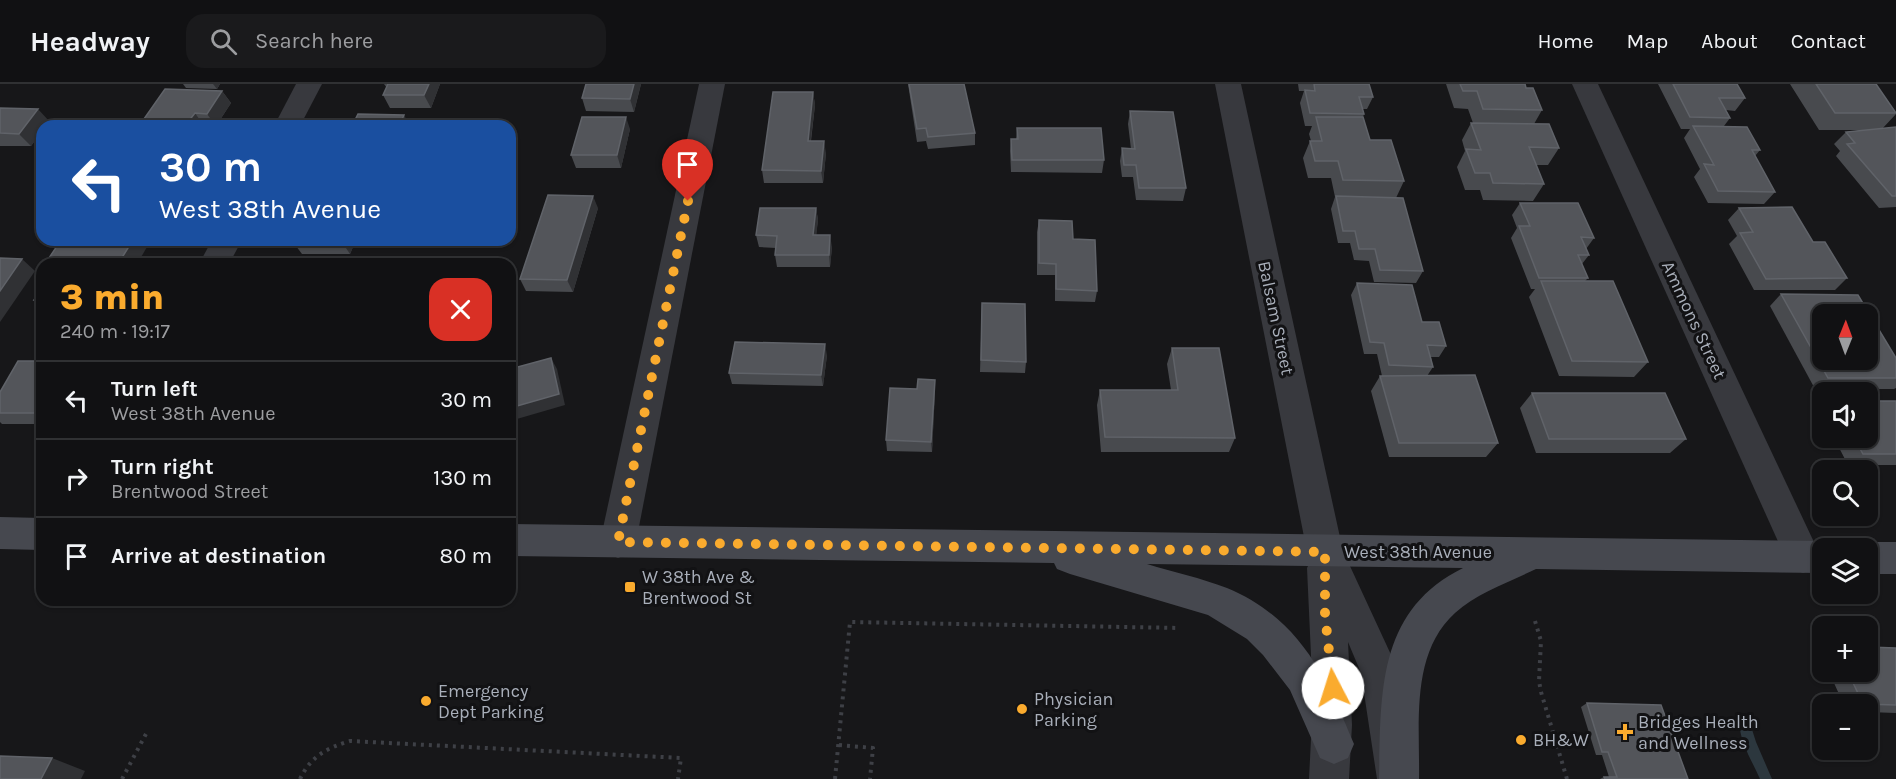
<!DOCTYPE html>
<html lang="en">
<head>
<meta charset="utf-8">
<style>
  :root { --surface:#111113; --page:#1a1a1c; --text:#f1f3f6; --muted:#9c9da0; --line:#303133; --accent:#faab2e }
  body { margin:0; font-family:Karla,sans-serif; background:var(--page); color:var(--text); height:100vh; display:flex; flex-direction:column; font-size:22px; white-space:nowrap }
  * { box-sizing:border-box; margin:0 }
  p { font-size:20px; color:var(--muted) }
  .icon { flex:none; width:33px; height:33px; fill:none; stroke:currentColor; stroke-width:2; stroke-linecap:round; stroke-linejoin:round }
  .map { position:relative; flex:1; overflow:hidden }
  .side { position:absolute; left:36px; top:174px; width:480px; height:348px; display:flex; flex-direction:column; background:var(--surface); border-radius:18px; box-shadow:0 2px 4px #0004,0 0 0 2px var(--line) }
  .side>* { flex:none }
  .top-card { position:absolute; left:36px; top:36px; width:480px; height:126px; border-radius:18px; box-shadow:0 2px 4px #0004,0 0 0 2px var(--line); background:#1a4fa0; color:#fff; overflow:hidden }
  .needle { width:39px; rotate:1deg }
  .buttons { position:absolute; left:1812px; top:220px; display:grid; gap:12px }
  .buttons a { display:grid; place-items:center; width:66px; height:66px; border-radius:12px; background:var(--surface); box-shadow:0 2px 4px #0004,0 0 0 2px var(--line); font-size:30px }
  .pin { position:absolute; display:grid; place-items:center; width:51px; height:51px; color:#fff; margin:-62px -26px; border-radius:50% 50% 50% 0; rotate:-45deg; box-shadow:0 0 6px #0007 }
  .pin .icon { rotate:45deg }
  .me { position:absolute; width:66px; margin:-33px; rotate:355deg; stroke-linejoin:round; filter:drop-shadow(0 0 4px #0008) }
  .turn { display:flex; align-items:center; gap:21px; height:126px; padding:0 24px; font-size:27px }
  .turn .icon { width:78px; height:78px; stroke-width:2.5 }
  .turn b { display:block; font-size:42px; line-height:51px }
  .round { display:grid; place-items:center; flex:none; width:63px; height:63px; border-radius:18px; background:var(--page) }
  .overview { display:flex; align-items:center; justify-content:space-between; height:102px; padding:0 24px }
  h1 { font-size:36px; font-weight:800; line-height:45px; color:var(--accent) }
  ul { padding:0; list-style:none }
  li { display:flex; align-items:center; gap:18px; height:78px; padding:0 24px; border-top:2px solid var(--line) }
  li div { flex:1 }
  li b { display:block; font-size:22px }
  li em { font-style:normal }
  header { display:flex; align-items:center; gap:36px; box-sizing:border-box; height:84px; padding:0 30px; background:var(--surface); border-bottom:2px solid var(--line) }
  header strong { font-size:28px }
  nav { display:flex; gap:33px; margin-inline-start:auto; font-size:21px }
  .search { width:420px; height:54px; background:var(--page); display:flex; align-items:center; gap:15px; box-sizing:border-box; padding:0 21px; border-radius:18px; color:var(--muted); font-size:22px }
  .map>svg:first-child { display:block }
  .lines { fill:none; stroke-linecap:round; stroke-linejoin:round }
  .stream { fill:#2c373e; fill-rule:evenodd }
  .path { stroke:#3e4046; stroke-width:4; stroke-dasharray:3 5; stroke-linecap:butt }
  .street { fill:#38393e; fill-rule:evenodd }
  .secondary { fill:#46484f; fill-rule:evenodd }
  .wall { fill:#484a4e }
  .shaded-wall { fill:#303134 }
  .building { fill:#53555a; stroke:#606369; stroke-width:1.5; fill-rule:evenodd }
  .route { stroke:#faab2e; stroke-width:10; stroke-dasharray:0 18 }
  .poi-dot { fill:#faab2e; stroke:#121214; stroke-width:2 }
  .labels { text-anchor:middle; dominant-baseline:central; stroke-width:6; stroke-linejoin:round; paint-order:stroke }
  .street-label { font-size:18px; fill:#a9afba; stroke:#121214 }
  .poi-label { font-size:18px; fill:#a9afba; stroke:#121214; text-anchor:start }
</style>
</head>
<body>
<header>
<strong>Headway</strong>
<div class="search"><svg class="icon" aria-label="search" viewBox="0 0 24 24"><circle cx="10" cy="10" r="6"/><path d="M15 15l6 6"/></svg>Search here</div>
<nav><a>Home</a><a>Map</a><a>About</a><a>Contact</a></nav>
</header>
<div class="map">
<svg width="1896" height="695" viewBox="0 0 1896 695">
  <rect width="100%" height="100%" fill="#171719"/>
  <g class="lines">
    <path class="stream" d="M1745,634l4,2 7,22 16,37h-12c-6,-14 -25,-46 -19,-59z"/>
    <g class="path">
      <path d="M1535,537l6,20 -2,40 2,11 26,87"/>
      <path d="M839,661l34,3 -3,31"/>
      <path d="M122,695l25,-47"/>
      <path d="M300,695c11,-23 27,-31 50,-38l331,17 -3,21"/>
      <path d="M835,695l15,-157 330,6"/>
    </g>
    <g class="street">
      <path d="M296,0h26l-22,42h-26z"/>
      <path d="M699,0h26l-89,458 -6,11 -12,5 -12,-5 -6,-11z"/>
      <path d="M1215,0h26l102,467 56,121 18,107h-40l-16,-106 -13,-31 4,83 -3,54h-40l4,-80 -6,-131 4,-8 -4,-8z"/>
      <path d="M1572,0h26l223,473 -5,11 -13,5 -13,-5z"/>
      <path d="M212,156h30l-13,24h-30z"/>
    </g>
    <g class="secondary">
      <path d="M0,433l42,1v32l-42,-1z"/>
      <path d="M510,440l1312,17 13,5 1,3h-14v24l-286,-4c-27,13 -59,24 -81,44 -45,41 -35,111 -36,166h-40c2,-84 -3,-168 84,-211l-316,-4c26,8 54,14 80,24 72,30 99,88 127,156l-6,14 -14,6 -14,-6 -30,-68 -27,-35 -16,-16 -39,-24 -138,-41 -13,-5 -3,-6 -544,-7z"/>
      <path d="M1868,458h28v32h-28v-25h-14z"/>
    </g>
  </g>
  <g class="wall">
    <path d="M183,0h37l-3,5 -31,-1z"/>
    <path d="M384,0h56l-9,24h-41l-7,-13 4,-7z"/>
    <path d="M641,0l-7,28 -48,-1 -4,-13z"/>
    <path d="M908,0h56l11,49v12l-47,4 -2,-8 -9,1z"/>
    <path d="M1298,0h71l4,13 -6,12h-5l2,5 -1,3 7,23 34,41 -8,17 27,73 -7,12 -42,-1 -5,-21 -15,-1 -4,-17h-12l-7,-34 4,-12 -4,-19h-23l-5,-20 7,-17h1l-2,-7 3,-8h-7l-5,-23 4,-12h-5z"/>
    <path d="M1446,0h79l1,4 16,22 -8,14 25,24 -11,17h-12l8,19 -11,17 -50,-1 -3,-10h-15l-8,-23 8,-16 -3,-11 9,-17h2l-5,-14 -14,-1z"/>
    <path d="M1658,0h79l8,14 -10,13 -9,-1 4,8 -6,8 36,24 -5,6 20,36 -11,12 -56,-1 -14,-26 6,-8 -16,-31 6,-9h-9z"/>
    <path d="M1790,0h86l20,30 -14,15 14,-2v80l-17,1 -43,-52 4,-5 -6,-7 12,-12 17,-2h-44z"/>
    <path d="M222,7l9,12 -15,23h-77z"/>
    <path d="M813,8l2,13 -4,36 15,12 -3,30h-59l-2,-13z"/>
    <path d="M0,24l49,13 -18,25h-31z"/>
    <path d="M1130,27l56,77 -3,13 -47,-1 -3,-23h-11l-2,-16 2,-13 9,1 -3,-25z"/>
    <path d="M1017,44l87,32 -2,13 -91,-1 -1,-21 1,-12h5z"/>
    <path d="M630,45l-9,39h-45l-5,-13z"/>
    <path d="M1520,119l74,35 -8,11 3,6 -7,9 6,14 -3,3 63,81 -14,15 -75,-1 -30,-79 6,-8h-4l-20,-51 6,-10 -5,-13z"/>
    <path d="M598,124l-25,84 -47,-1 -6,-12z"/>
    <path d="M816,124l2,12 -2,15 16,12 -2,20h-53l-2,-12 1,-7 -17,-1 -3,-12z"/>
    <path d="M1739,124l74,34 34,36 -12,12h-81l-25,-46 8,-8 -9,-16z"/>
    <path d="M1039,136l34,19 24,52 -2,11 -40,-1v-26h-18v-43z"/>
    <path d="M294,156h62l-6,14h-48l-9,-12z"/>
    <path d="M401,156h39l-1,4h-36z"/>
    <path d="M1357,199l65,39 24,24 -7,11h-8l2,10 -6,9 71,67 -12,14h-97l-18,-66 9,-15h2l-5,-22h-13l-13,-59z"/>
    <path d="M42,204v18l-8,-6z"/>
    <path d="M1781,210l115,64v30l-2,1h-79l-45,-83z"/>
    <path d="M982,219l44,59 -1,11 -45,-1z"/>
    <path d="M1172,264l63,90 -6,14h-128l-4,-47 3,-15h71l-4,-26z"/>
    <path d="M827,271l-4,31 -91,-2 -3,-11z"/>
    <path d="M42,277v63h-40l-2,-2v-30z"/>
    <path d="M935,307l-3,61 -45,-1 -1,-11z"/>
    <path d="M1532,309l154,46 -16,14h-134l-16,-45z"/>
    <path d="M1896,317v64h-48l-14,-27h34z"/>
    <path d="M1822,325v8l-2,-6z"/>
    <path d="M1896,564v65l-28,-1v-7h-24l-15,-33h39z"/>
    <path d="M1587,619l101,76h-88l4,-2h5l-7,-22h-6l-15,-48z"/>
  </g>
  <g class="shaded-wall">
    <path d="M213,0h7l-3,5z"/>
    <path d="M429,0h11l-9,24 -7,-13z"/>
    <path d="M634,0h7l-7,28 -4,-13z"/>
    <path d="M222,7l9,12 -15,23 -9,-12z"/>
    <path d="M813,8l2,13 -6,49 -1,-13z"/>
    <path d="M38,25l11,12 -3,5h-4v5l-11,15 -12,-12z"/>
    <path d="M195,29l9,13h-13l-3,-4z"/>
    <path d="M404,31l6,11h-11z"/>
    <path d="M626,33l4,12 -9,39 -4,-13z"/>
    <path d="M824,57l2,12 -3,30 -2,-12z"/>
    <path d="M593,112l5,12 -25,84 -6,-12z"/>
    <path d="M816,124l2,12 -3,27 -2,-12z"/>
    <path d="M830,151l2,12 -2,20 -1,-12z"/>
    <path d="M133,156h8l6,7 -10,17h-19z"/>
    <path d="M343,156h13l-6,14 -8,-12z"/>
    <path d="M22,175l13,12 -35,51v-31z"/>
    <path d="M825,260l2,11 -4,31 -2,-11z"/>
    <path d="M551,274l6,11 8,36 -55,16v-13z"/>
    <path d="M935,296v11l-3,61 -1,-10z"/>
    <path d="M52,674l33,13 -4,8h-40z"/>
  </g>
  <g class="building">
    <path d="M388,0h41l-5,11h-41z"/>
    <path d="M586,0h48l-4,15 -48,-1z"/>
    <path d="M909,0h55l11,49 -47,4 -2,-9 -9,1z"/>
    <path d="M1314,0h55l4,13h-14l5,17 -54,-1 -5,-23 10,1z"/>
    <path d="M1460,0h65l1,4h7l9,22 -59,-1 -6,-18h-14z"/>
    <path d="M1673,0h64l8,14h-26l11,20 -40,-1z"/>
    <path d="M1816,0h60l20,29h-61z"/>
    <path d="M165,5l57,2 -15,23 -12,-1 -7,9h-13l-3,4h-33z"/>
    <path d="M773,8h40l-5,49h16l-3,30 -59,-1z"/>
    <path d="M0,24l38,1 -19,25 -19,-1z"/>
    <path d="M1130,27l43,1 13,76h-47l-3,-23h-12l-2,-17 13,1z"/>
    <path d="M358,30l46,1 -5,11h-47z"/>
    <path d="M582,33h44l-9,38h-46z"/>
    <path d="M1316,33h47l7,23h21l13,41 -61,-1 -5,-19h-23l-5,-20h12z"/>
    <path d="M1471,39l78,1 10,24 -30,-1 15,37 -51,-1 -3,-10h-15l-9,-24 15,1z"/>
    <path d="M1693,42l54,1 13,23h-8l23,42 -57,-1 -14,-27 10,1z"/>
    <path d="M1896,43v69h-4l-45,-52 8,-1 -9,-11z"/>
    <path d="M1017,44h84l3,32h-92l-1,-21h7z"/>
    <path d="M548,111l45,1 -26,84 -47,-1z"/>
    <path d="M1336,112l67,2 20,73 -43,-1 -5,-21h-16l-4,-18h-12z"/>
    <path d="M1520,119h58l16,35 -13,-1 8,18h-11l10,23h-49l-20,-52h11z"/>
    <path d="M1792,123l21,35h12l22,36 -81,1 -26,-46 13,-1 -14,-24z"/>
    <path d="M760,124h56l-3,27h17l-1,20h-54l2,-19 -21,-1z"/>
    <path d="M1039,136l33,1 1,18 22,1 2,51 -41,-2v-25l-17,-1z"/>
    <path d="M61,156h72l-15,24h-73z"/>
    <path d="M294,156h49l-1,2h-49z"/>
    <path d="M0,174l22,1 -22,32z"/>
    <path d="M1541,197h72l35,81 -76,-1z"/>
    <path d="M1357,199l55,2 10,37h17l7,24 -19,-1 6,22 -44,-2 -5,-22 -14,-1z"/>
    <path d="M42,204v12h-8z"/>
    <path d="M1781,210l77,1 38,63v20h-68zM1822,231h46v45h-46z"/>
    <path d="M982,219l43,1 1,58 -45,-2z"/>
    <path d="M735,258l90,2 -4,31 -92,-2z"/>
    <path d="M1172,264h47l16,90 -130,-1 -5,-47h78z"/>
    <path d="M551,274l8,36 -49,14v-39z"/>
    <path d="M18,277h24v52h-42v-21z"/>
    <path d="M1475,291l23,68h-99l-19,-67z"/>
    <path d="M918,295l17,1 -4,62 -45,-2 4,-52 27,1z"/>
    <path d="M1532,309h133l21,46h-137z"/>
    <path d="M1868,317h28v53h-33l-9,-16h14z"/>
    <path d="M1868,563l28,1v57l-33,-1 -15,-32h20z"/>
    <path d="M1587,619l74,2 27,74h-83l-1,-2h13l-9,-25h-6z"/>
    <path d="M0,672l52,2 -11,21h-41z"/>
  </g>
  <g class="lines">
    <path class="route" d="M688,117l-70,341 707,10v63l8,73"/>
  </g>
  <g class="poi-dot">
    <rect x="624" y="497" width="12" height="12" rx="3"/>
    <circle cx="426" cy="617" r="6"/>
    <circle cx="1022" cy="625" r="6"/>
    <path d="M1622 639h6v6h6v6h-6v6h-6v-6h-6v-6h6z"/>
    <circle cx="1521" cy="656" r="6"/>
  </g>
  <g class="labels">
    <g class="street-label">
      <text transform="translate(1276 234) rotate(78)">Balsam Street</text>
      <text transform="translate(1694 236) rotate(65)">Ammons Street</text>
      <text x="1418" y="468">West 38th Avenue</text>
    </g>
    <g class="poi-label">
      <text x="642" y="493">W 38th Ave &amp;<tspan x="642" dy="21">Brentwood St</tspan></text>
      <text x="438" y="607">Emergency<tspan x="438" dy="21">Dept Parking</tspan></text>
      <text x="1034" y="615">Physician<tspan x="1034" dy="21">Parking</tspan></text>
      <text x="1638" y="638">Bridges Health<tspan x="1638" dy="21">and Wellness</tspan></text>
      <text x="1533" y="656">BH&amp;W</text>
    </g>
  </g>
</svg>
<div class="buttons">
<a><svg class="needle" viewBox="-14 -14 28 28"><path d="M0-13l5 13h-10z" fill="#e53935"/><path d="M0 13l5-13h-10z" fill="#9c9da0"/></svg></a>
<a><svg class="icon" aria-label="sound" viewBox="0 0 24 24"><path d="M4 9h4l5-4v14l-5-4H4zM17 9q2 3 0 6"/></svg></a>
<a><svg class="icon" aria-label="search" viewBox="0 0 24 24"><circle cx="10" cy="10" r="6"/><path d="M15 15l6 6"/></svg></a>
<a><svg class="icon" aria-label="layers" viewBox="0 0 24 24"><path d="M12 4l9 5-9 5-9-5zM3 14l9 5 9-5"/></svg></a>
<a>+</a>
<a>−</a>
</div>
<div class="pin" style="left:688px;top:117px;background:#d93025"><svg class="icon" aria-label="arrive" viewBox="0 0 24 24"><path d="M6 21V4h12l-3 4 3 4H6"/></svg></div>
<svg class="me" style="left:1333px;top:604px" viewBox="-20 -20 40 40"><circle r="19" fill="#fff"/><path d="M0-13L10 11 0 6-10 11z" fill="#faab2e"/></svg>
<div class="top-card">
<div class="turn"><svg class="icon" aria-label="left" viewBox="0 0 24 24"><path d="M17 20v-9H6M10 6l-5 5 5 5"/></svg><div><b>30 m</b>West 38th Avenue</div></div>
</div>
<section class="side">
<div class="overview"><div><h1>3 min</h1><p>240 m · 19:17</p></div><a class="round" style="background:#d93025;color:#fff"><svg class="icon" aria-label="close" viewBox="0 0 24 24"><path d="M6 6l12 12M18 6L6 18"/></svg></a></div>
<ul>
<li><svg class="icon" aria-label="left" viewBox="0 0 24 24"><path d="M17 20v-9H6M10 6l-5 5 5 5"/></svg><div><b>Turn left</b><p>West 38th Avenue</p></div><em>30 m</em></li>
<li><svg class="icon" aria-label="right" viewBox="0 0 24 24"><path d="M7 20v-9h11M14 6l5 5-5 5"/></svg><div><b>Turn right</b><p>Brentwood Street</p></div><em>130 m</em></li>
<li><svg class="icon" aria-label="arrive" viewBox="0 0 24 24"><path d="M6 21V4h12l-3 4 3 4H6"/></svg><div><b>Arrive at destination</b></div><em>80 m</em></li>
</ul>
</section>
</div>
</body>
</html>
